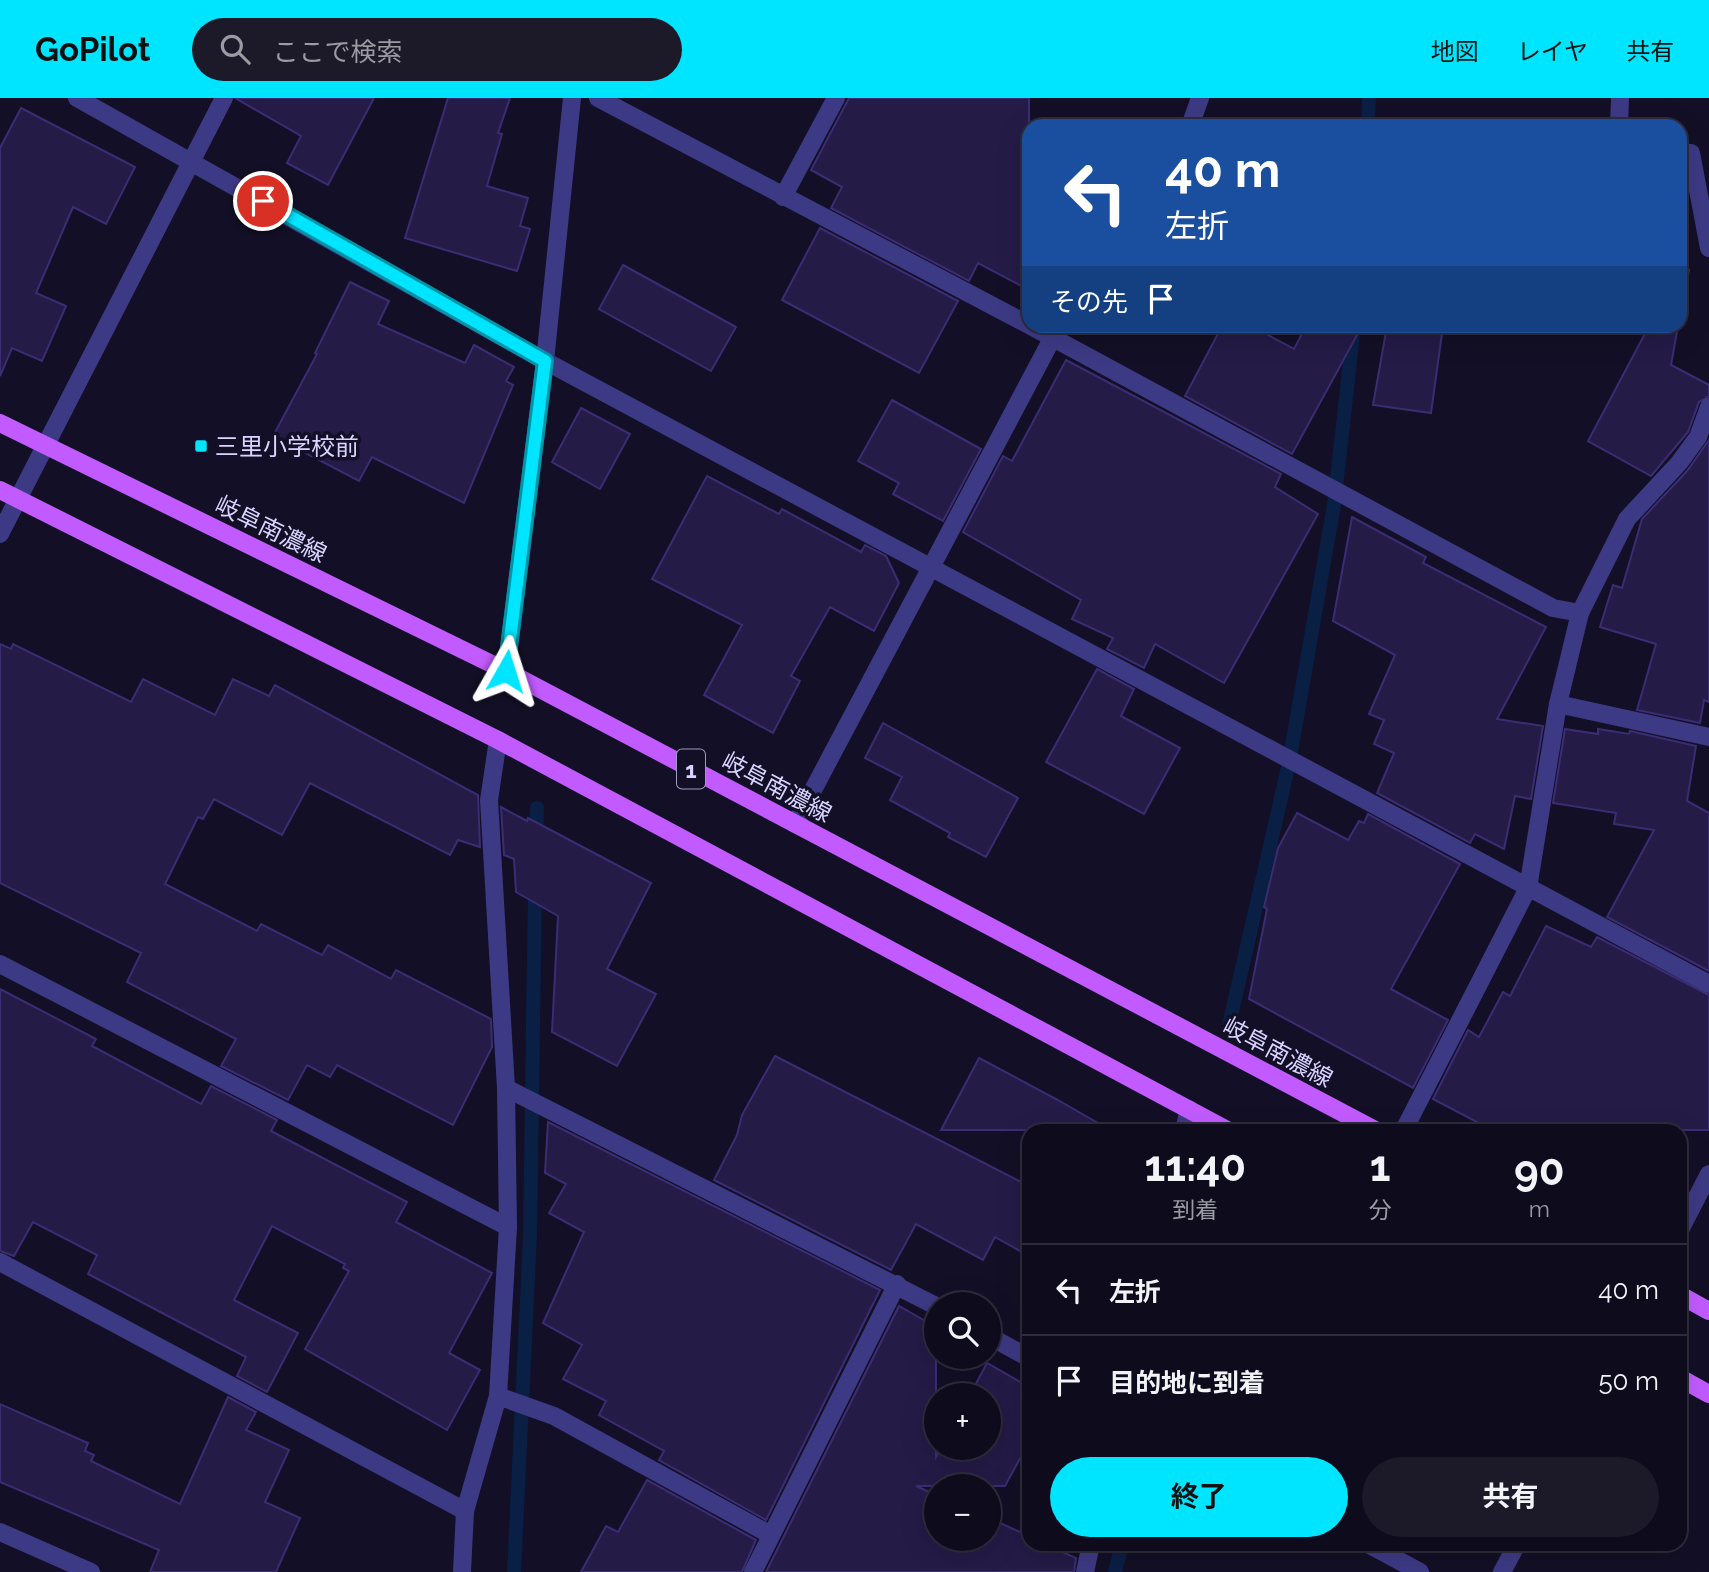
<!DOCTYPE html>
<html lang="ja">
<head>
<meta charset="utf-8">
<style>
  :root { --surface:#0e0b1c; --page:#1c1929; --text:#f1f3f6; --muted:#9b9ba3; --line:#2e2b3b; --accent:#00e5ff }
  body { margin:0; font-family:Raleway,"Noto Sans JP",sans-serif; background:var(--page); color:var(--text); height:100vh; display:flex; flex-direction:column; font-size:26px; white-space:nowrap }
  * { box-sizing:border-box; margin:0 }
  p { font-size:23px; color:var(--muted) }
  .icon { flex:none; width:38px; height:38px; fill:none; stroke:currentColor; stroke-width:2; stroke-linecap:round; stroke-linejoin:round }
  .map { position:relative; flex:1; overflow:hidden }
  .side { position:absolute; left:1022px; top:1026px; width:665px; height:427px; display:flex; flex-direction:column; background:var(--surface); border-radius:21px; box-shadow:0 7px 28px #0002,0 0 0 2px var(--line) }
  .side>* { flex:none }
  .hud { position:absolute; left:1022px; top:21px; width:665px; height:214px; border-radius:21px; box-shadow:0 7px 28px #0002,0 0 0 2px var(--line); background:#1a4fa0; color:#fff; overflow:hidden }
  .fabs { position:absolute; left:924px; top:1194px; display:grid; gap:14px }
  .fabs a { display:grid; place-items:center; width:77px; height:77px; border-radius:50%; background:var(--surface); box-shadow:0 7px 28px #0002,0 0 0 2px var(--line); font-size:35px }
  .pin { position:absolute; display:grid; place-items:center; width:60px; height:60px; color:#fff; margin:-30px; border:4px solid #fff; border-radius:50%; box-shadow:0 2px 7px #0007 }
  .me { position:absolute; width:77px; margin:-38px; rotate:6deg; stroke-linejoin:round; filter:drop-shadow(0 0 5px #0008) }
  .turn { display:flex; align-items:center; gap:24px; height:147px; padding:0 28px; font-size:32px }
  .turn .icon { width:91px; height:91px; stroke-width:2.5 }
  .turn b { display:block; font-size:49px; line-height:60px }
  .then { display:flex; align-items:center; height:66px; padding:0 28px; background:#0003; gap:14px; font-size:26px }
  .eta { display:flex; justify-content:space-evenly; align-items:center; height:119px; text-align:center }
  .eta b { font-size:42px; font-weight:700; line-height:49px }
  .button { display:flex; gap:14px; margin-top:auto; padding:14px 28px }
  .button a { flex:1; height:80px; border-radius:42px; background:var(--accent); color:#111; font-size:28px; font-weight:700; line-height:80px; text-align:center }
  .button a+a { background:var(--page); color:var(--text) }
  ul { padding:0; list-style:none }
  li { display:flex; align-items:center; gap:21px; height:91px; padding:0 28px; border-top:2px solid var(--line) }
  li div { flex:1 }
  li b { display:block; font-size:26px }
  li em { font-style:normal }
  header { display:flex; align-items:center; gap:42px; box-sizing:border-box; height:98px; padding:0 35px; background:var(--accent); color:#111 }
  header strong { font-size:33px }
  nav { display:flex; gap:38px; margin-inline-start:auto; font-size:24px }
  .search { width:490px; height:63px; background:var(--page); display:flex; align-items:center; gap:18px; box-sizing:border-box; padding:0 24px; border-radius:38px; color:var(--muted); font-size:26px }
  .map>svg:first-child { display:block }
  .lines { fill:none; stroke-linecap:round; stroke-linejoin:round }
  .stream { stroke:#0a1f44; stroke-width:14 }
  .building { fill:#241b47; stroke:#3b2d73; stroke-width:2 }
  .service { stroke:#3d3a85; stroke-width:18 }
  .minor { stroke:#3d3a85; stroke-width:18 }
  .primary { stroke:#c25bff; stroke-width:18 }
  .route-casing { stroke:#0095a6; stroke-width:18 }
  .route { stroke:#00e5ff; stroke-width:12 }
  .poi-dot { fill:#00e5ff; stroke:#130f26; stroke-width:2.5 }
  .labels { text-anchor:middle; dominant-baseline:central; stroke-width:7; stroke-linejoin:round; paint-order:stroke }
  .shield { fill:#130f26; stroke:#9e99be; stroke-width:2 }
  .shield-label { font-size:23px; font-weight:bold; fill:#d9d4ff }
  .poi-label { font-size:24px; fill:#d9d4ff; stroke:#130f26; text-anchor:start }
  .street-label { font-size:24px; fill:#d9d4ff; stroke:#130f26 }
</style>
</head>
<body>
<header>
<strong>GoPilot</strong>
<div class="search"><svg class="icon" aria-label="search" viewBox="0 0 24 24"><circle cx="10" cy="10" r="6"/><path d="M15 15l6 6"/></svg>ここで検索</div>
<nav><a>地図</a><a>レイヤ</a><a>共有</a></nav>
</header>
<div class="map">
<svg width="1709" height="1474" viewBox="0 0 1709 1474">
  <rect width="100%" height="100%" fill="#130f26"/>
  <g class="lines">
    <g class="stream">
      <path d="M1368,28l1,-28"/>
      <path d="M536,744l1,-34"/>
      <path d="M1229,927l60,-262 45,-258 20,-179"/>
      <path d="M514,1474l16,-336 5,-350"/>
      <path d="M1115,1474l7,-28"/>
    </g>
  </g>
  <g class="building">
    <path d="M235,0h139l-46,87 -41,-22 14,-27z"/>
    <path d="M448,0h62l-12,35 4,1 -15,52 41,12 -8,28 10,3 -13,42 -112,-33z"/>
    <path d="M849,0h180v192l-51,-27 -9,18 -138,-73 11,-21 -31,-17z"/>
    <path d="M21,10l114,59 -29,57 -33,-17 -37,86 30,13 -24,55 -30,-13 -12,28v-228z"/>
    <path d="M820,130l138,73 -39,72 -137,-73z"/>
    <path d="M623,167l113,62 -25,44 -112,-62z"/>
    <path d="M1680,168l9,4 -9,46z"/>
    <path d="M350,184l39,19 -11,23 87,39 9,-18 40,22 -8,14 7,4 -49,118 -92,-46 -13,24 -86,-45 44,-82 -2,-1z"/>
    <path d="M1222,228h29l43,23 12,-23h56l-70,128 -107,-58z"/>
    <path d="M1387,228h56l-12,87 -58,-8z"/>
    <path d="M1649,228h29l-7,39 38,20v11l-10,6 -11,30 -37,44 -63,-35z"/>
    <path d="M1066,262l215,114 -6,13 43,27 -94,169 -69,-39 -11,24 -37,-19 6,-11 -41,-19 9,-19 -118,-68 40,-76 9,5z"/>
    <path d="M892,302l89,49 -38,72 -50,-27 6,-11 -41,-22z"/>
    <path d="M581,310l49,26 -30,55 -48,-27z"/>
    <path d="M1709,342v262l-5,-2 -4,23 -63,-13 19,-66 -56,-17 13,-42 9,3 20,-69 45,-48z"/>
    <path d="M707,378l72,38 3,-5 79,43 4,-7 21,11 13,27 -25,48 -44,-24 -39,69 9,5 -27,52 -69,-38 38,-70 -90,-46z"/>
    <path d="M1352,419l74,40 -3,6 123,64 -49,92 46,7 -12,73 -16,-3 -11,53 -29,-15 -5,9 -93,-50 17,-40 -20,-9 10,-24 -15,-6 26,-59 -62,-34z"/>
    <path d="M0,546l11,5 2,-5 118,58 12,-23 72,36 18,-36 36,17 6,-11 203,110 2,52 -22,-7 -8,15 -140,-72 -28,52 -68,-36 -11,20 -5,-2 -33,67 92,47 4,-7 61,31 6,-10 63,34 5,-9 95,49 1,28 -39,78 -116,-60 -7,12 -23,-12 -19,35 -67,-34 15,-27 -109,-57 14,-29 -141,-70z"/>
    <path d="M1097,571l37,20 -13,27 59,32 -36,66 -98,-52z"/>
    <path d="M883,625l135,75 -32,59 -38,-20 2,-4 -60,-33 12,-23 -37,-19z"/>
    <path d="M1565,631l33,5v-5l31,5 1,-3 66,15 -9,55 22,12v158l-102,-54 47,-87 -40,-6 2,-11 -63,-10z"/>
    <path d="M501,709l26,14 1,-3 123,65 -44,86 49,25 -39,72 -65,-34 6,-116 -42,-24 -2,-33 -10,-4z"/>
    <path d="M1297,715l51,27 11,-19 5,2 4,-9 92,50 -69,125 57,31 -35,68 -164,-89 18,-90 -3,-2 14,-59z"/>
    <path d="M1546,828l45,21 6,-10 112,58v135h-217l-59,-31 35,-69 11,7 24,-45 7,4z"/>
    <path d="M0,891l96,50 -4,7 109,58 10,-18 66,34 -6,11 136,71 -11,20 96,51 -43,80 31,17 -33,60 -142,-81 44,-78 -6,-3 2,-4 -73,-38 -38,74 64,33 -31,59 -30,-16 9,-19 -158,-83 9,-19 -64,-33 -19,34 -14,-5z"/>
    <path d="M775,958l254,130v70l-34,-19 -12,23 -67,-36 -25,46 -177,-90 23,-45 5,-20z"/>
    <path d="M979,960l79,42 52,30h-169z"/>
    <path d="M548,1024l332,168 -114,230 -107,-60 5,-9 -65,-36 7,-14 -43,-22 19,-34 -39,-22 41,-91 -35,-19 17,-29 -21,-11z"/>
    <path d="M899,1208l37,21v130l6,-10h47v-52h-19l17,-32 42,24v55l-24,44h-89l20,9v43h53v-20l40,18v8h16l31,14 -2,14h-308z"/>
    <path d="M228,1299l28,15 -10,18 43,20 -24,52 35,16 -24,54h-126l9,-22 -159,-68v-78l88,39 -3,8 9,4 -3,6 89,43z"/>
    <path d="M647,1382l109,60 -14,32h-161l25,-46 12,6z"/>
  </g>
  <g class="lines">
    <g class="service">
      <path d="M1190,28l10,-28"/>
      <path d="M1619,28l1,-28"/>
      <path d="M1680,55h11l18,95"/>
      <path d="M783,99l53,-99"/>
      <path d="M1558,606l151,33"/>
    </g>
    <g class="minor">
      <path d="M77,0l468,263 1164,623"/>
      <path d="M598,0l431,227"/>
      <path d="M1031,228l522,282 27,5"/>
      <path d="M0,436l224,-436"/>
      <path d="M506,573l39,-310 27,-263"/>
      <path d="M795,726l258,-487"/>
      <path d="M0,866l508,263"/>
      <path d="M506,990l430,218"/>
      <path d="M1184,1032l5,-21"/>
      <path d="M1404,1032l124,-242 30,-184 22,-91 47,-94 52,-56 19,-26 11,-30"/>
      <path d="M1680,1132l29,-56"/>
      <path d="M0,1164l465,249"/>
      <path d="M989,1238l40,22"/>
      <path d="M498,1298l56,20 217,119"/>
      <path d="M0,1434l91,40"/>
      <path d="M1368,1446l52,28"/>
      <path d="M462,1474l3,-61 33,-115 10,-169 -2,-139 -17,-288 9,-60"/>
      <path d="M753,1474l144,-288"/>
      <path d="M1085,1474l6,-28"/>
      <path d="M1502,1474l15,-28"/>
    </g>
    <g class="primary">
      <path d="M0,325l506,248 869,459"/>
      <path d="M0,392l498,250 729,390"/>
      <path d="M1680,1197l29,16"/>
      <path d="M1680,1280l29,16"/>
    </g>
  </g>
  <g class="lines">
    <g class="route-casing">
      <path id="route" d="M263,103l282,160 -39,310"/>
    </g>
    <use href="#route" class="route"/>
  </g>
  <rect class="poi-dot" x="194" y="341" width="14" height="14" rx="3.5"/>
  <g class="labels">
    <rect class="shield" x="677" y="651.5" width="28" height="39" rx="5"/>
    <g class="shield-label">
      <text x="691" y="671">1</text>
    </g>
    <g class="poi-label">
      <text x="215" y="348">三里小学校前</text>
    </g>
    <g class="street-label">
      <text transform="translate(271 431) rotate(26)">岐阜南濃線</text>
      <text transform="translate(777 689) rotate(28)">岐阜南濃線</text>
      <text transform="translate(1278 954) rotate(28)">岐阜南濃線</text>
    </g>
  </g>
</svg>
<div class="fabs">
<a><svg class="icon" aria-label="search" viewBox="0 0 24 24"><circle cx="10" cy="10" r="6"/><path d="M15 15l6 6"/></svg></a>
<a>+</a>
<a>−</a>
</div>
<div class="pin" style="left:263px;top:103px;background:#d93025"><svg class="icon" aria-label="arrive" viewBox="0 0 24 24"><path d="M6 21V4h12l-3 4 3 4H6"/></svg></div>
<svg class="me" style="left:506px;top:573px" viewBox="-20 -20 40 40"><path d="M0-17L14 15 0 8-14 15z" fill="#00e5ff" stroke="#fff" stroke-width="4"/></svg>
<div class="hud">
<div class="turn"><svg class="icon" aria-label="left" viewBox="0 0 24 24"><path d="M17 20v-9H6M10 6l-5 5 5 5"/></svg><div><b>40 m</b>左折</div></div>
<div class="then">その先<svg class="icon" aria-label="arrive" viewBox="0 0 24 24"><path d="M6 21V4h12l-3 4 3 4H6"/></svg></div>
</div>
<section class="side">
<div class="eta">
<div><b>11:40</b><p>到着</p></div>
<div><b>1</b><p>分</p></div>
<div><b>90</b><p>m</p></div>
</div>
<ul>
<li><svg class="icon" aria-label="left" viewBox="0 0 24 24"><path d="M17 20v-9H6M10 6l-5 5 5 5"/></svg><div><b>左折</b></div><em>40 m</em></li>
<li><svg class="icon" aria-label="arrive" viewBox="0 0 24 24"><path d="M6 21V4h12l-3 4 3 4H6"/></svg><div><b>目的地に到着</b></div><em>50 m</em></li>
</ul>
<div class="button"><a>終了</a><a>共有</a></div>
</section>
</div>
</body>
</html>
